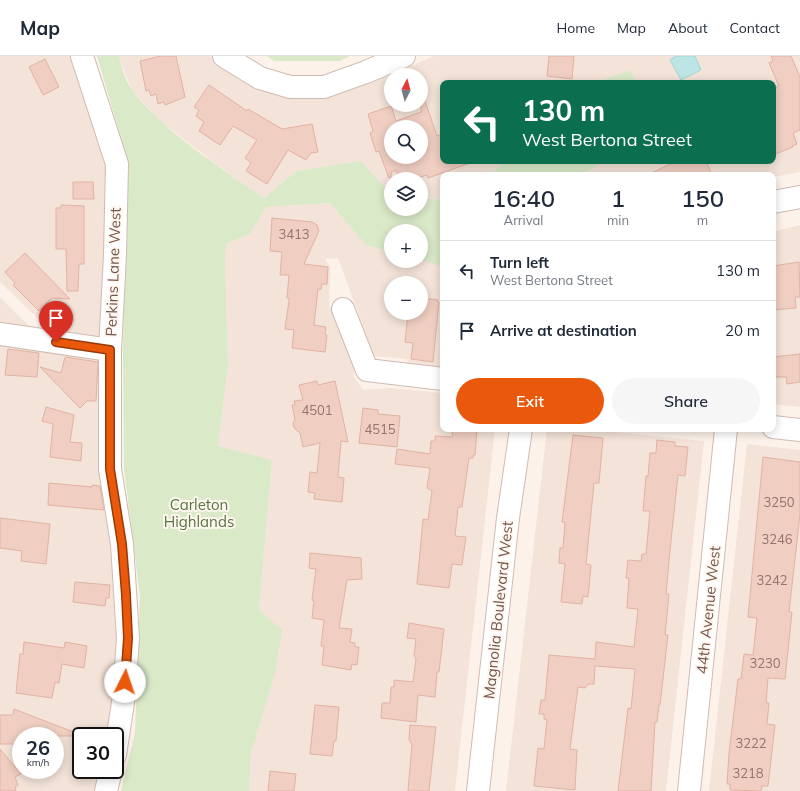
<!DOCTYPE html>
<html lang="en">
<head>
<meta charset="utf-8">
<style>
  :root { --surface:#fff; --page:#f6f6f7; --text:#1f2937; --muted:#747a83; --line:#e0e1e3; --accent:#ea580c }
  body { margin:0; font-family:Mulish,sans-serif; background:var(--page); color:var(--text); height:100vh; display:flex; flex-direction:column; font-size:15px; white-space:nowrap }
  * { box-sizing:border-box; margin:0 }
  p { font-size:13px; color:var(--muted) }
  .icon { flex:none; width:22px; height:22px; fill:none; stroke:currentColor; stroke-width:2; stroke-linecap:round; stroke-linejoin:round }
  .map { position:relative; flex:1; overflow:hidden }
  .details { position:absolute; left:440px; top:116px; width:336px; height:260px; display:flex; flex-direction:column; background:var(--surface); border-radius:8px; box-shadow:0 2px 10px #0003 }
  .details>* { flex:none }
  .banner { position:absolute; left:440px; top:24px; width:336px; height:84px; border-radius:8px; box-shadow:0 2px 10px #0003; background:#0b6e4f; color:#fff; overflow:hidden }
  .needle { width:26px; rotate:6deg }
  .tools { position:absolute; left:384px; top:12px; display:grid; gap:8px }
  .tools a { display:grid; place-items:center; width:44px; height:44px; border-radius:50%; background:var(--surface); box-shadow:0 2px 10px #0003; font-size:20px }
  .speed { position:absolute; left:12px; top:671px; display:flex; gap:8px; font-size:20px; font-weight:700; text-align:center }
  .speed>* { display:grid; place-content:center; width:52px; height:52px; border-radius:50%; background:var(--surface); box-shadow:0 2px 10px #0003; line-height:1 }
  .speed small { font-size:10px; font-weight:400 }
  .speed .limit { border:2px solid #111; border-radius:6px; background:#fff; color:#111 }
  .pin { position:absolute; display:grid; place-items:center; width:34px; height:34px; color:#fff; margin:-41px -17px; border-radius:50% 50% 50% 0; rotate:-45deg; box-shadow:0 0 4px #0007 }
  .pin .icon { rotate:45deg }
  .me { position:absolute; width:44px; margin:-22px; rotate:4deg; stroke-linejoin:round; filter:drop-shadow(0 0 3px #0008) }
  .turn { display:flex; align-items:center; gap:14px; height:84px; padding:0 16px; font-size:18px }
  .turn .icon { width:52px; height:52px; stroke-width:2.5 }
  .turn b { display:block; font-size:28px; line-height:34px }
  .eta { display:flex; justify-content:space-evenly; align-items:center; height:68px; text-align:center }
  .eta b { font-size:24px; font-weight:600; line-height:28px }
  .button { display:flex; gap:8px; margin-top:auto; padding:8px 16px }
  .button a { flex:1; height:46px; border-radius:24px; background:var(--accent); color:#fff; font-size:16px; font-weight:600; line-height:46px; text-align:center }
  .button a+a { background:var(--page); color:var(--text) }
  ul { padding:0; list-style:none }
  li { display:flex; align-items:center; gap:12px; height:60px; padding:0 16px; border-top:1px solid var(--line) }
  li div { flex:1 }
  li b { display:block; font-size:15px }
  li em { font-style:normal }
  header { display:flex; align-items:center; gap:24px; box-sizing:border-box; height:56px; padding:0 20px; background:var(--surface); border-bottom:1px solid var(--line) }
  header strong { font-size:19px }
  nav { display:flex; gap:22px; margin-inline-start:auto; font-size:14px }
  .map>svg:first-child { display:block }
  .residential { fill:#f3e3d8; fill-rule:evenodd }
  .green { fill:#dae9c8 }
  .water { fill:#bee5e5; stroke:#a5d6d7 }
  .building { fill:#f0cec2; stroke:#e2b2a3; fill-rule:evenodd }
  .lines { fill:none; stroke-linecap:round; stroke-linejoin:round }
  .minor-casing { stroke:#d0bbb2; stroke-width:24 }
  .minor { stroke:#fff; stroke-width:22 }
  .route-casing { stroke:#983908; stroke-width:10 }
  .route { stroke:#ea580c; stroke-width:7 }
  .labels { text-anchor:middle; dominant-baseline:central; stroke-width:4; stroke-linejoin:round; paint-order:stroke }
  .number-label { font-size:13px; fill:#94746b }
  .street-label { font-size:15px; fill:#76564e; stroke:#fef7f0 }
  .park-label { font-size:15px; fill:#597543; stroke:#fef7f0 }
</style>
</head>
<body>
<header>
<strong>Map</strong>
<nav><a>Home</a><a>Map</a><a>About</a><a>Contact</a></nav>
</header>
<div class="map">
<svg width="800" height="735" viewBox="0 0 800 735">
  <rect width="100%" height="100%" fill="#fcf2ea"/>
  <g class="residential">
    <path d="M0,0h73l34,109 -2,177 -52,-9 -53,-51z"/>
    <path d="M119,0h90l12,7 102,28 68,-15v29h30v-30h-28l40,-19h367v116l-27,5v-2h-191l23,-14h168v-78h-136l-7,-13 -36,13h-151v78h63l-17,14h-46v25l-22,-2v-19h-30l-1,16 -29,-34 -65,10 -32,27 -47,-33 -59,-46 -27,-30zM391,71h30v30h-30z"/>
    <path d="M330,147l36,42 25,7v9l30,-1 22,5v110l-33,-5 -3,-11 -33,-3 -36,-98 -13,1 5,8 -1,40 10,3 16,49 -1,18 9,13 27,-2 53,5v36h52l-40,362h-206l2,-38 24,-79 -16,-64 13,-150 -54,-14 10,-80 -3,-110 2,-13 23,-9 16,-27zM391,227h30v30h-30z"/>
    <path d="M800,169v182l-27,-3v-172z"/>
    <path d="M0,241l32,32 -32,1z"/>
    <path d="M0,291l99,11 24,268 -9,110h-33v34h25l-6,21h-100zM21,680h34v34h-34z"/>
    <path d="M547,373h38l119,12 -38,350h-160z"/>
    <path d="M747,388l53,6v341h-91z"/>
  </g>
  <g class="green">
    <path d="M97,0h22c3,10 6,25 13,34 31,41 89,78 132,108l32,-27 65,-10 30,34v14h30v-11l22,2v65l-3,1 -19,-6v-29h-30v21l-25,-7 -36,-42 -64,4 -16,27 -23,9 -2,13 3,110 -10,80 54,14 -13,150 23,20 -7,44 -24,79 -2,38h-128l14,-58 5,-137 -16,-127 -1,-117 3,-197z"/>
    <path d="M267,0h83l-10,5h-66z"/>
    <path d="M630,14l7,13h-43z"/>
    <path d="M506,105h99l-23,14h-93z"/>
  </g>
  <path class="water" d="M676,0h19l6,14 -20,10 -11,-20z"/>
  <g class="building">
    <path d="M161,0h15l9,41 -20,8 -1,-3 -6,2 -2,-10 -5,2 -2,-6 -3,1 -6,-30z"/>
    <path d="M549,0h25l-2,23 -25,-3z"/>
    <path d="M771,0h20l9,21v53l-7,3 4,11 -5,2 1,1 -20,8v-66l6,-3 -10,-23 4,-2z"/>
    <path d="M45,3l14,28 -16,8 -14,-28z"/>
    <path d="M209,29l38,26 1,-2 34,20 30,-5 6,28 -7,1 -5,7 -18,-10 -21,34 -21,-13 5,-8 -6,-5 12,-18 -24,-14 -13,19 -21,-14 5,-9 -8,-6 3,-6 -5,-3z"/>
    <path d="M423,39l14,41 6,-2v27h26l1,2 -42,15 -1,-3 -12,4h-16l-3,-9 -5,2v6h-2l-10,-27 -3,1 -6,-19 3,-2 -5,-17 23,-8 5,15 25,-9v-16zM391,71h30v30h-30z"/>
    <path d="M676,105h30l6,14h-64z"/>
    <path d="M73,126h20l1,17h-21z"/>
    <path d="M61,149l23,1v58h-5l-1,27h-11l-1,-42h-10v-41h5z"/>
    <path d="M272,162l40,4 5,3 2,6 -15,33 24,3 -1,17h-5l-1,5h-3l-4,36 12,2 -1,7 2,1 -2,17 -33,-4 2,-18 -9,-1 4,-28v-3h-2l2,-23h-9l2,-23 -12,-1z"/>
    <path d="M25,197l45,46 -18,-1 -13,13 -26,-26 2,-2 -10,-11z"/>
    <path d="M799,206l1,35h-5l1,11 -23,2v-44z"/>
    <path d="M421,242l17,2 -1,2h2l-6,60 -22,-3 2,-16 -8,-1 3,-29h13z"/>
    <path d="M8,293l31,4 -2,24 -32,-2z"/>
    <path d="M800,298v28l-13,2 -1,-7h-13v-20z"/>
    <path d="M65,301l33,5 -2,39h-9l-7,7 -40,-41 21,6z"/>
    <path d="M317,325l1,4 17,-4 13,61 -7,-1 -3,36 6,1 -2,24 -28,-3 1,-6 -7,-1 2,-20 7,1 3,-30 -17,4 -3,-14 -6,-5 -1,-5 2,-4 -3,-14h3l-1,-4 9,-1 -4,-15z"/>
    <path d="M46,351l28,8 -4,27 12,1 -1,18 -31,-4 3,-33 -11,-3z"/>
    <path d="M363,352l15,2v4l22,2 -3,31 -38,-4z"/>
    <path d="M453,373h24l-2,26h-2v3h-4l-7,49h-4l-3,29 11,1 -4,28 -10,-1 -3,24 -32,-4 6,-65 5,1 4,-29 -5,-3 3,-20 -35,-4 2,-15 33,5 1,-13h4v-5l17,1z"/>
    <path d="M573,379l30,3 -4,45h-5l-8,81 5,1 -3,32 -5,-1 -1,8 -21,-2 4,-38 -6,-1 1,-15h3l2,-26h-3z"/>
    <path d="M657,384l18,2v4l13,1 -3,29 -7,-1 -8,75 -4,44h3l-4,41h3l-8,70h-1l-2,17h-2l-4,69h-33l10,-83 3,1 4,-40 -40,-3 -1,18h-6l-3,4 -7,-1 -8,62 7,1 -2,40 -41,-4 4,-38 6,1 3,-29 -3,-1v-5h-5l2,-14h4l4,-45 46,4 1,-17 38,5 4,-38 -11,-1 2,-30h-3l2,-18 13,1 1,-7h4l4,-43h-7l3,-35h2l2,-23h6z"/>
    <path d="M763,401l37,5v53l-11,97h3l-3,29 -4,38 -17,-1 -2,25h3l-2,21 8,1 -7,61h-6l-1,5 -31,-1v-6h-3l2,-31 9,-74h3l3,-25 9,1 4,-37 -9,-1z"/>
    <path d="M49,427l43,4v-2l8,1 4,24 -56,-5z"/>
    <path d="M0,462l50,6 -4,40 -25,-3 1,-10 -22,-3z"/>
    <path d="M310,497l51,5 1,21 -15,1 -8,48 13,1 -2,13 5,1v4h4l-2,18 -5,-1 -1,6 -29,-5 2,-19h-3l3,-26 -12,-2 2,-17 -2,-1 4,-31 -7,-1z"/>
    <path d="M75,526l35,3 -1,13h-3l-1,8 -32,-4z"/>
    <path d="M409,567l35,6 -5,43h-2l-2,25 -17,-2 -2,27 -35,-4 1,-15h8l1,-16h3v-7l19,2 3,-23 -2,-3 2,-17 -9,-1z"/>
    <path d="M24,586l40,6 1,-6 22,4 -3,22 -22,-4 -3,19 -4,-1 -3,16 -36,-5 4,-39h3z"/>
    <path d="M315,649l24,2 -3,34h-2l-2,15 -22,-2z"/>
    <path d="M14,653l67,26v1h-60v8h-21v-29h13z"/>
    <path d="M410,669l26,2 -7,64h-21l4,-47 -3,-4z"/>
    <path d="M0,693l21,25 -6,3 3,8 -3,2 1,4h-16z"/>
    <path d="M270,715l26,3 -2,17h-26z"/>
  </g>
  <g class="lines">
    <g class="minor-casing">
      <g id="minor">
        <path d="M82,0l35,108 -2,91 -5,95v119l12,75 6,94 -4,58 -9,59"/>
        <path d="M224,0l36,22 30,9h34l42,-15 38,-16"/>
        <path d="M773,146l27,-5"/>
        <path d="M343,253l24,61 76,9"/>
        <path d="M0,278l110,16"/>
        <path d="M773,371l27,3"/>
        <path d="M106,735l5,-21"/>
        <path d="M478,735l30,-273 13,-89"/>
        <path d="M689,735l37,-362"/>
      </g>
    </g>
    <use href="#minor" class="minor"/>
  </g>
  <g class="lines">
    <g class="route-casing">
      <path id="route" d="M56,286l54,8v119l12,75 4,51 2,43 -3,44"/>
    </g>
    <use href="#route" class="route"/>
  </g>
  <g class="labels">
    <g class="number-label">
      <text x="294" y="178">3413</text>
      <text x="317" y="354">4501</text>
      <text x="380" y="373">4515</text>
      <text x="779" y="446">3250</text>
      <text x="777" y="483">3246</text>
      <text x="772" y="524">3242</text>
      <text x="765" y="607">3230</text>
      <text x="751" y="687">3222</text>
      <text x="748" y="717">3218</text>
    </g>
    <g class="street-label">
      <text transform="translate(113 216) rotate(-88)">Perkins Lane West</text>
      <text transform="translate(498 554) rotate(-84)">Magnolia Boulevard West</text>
      <text transform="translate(708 554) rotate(-84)">44th Avenue West</text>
    </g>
    <g class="park-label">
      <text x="199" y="448">Carleton<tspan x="199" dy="17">Highlands</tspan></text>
    </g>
  </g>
</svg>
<div class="tools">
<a><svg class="needle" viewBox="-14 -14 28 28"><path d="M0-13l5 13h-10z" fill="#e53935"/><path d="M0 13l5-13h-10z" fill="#747a83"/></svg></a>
<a><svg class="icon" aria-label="search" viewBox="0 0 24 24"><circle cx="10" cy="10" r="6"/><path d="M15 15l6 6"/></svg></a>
<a><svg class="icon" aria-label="layers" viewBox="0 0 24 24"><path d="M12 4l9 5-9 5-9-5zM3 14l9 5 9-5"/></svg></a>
<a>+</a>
<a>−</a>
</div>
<div class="speed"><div>26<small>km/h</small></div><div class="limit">30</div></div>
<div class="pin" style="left:56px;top:286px;background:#d93025"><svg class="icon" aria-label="arrive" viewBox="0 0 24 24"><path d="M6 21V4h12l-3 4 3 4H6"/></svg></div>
<svg class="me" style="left:125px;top:626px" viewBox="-20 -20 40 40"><circle r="19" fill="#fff"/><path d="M0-13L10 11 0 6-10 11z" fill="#ea580c"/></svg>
<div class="banner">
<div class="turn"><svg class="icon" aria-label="left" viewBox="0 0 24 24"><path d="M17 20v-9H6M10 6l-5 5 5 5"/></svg><div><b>130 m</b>West Bertona Street</div></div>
</div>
<section class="details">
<div class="eta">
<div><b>16:40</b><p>Arrival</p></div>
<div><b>1</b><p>min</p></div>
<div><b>150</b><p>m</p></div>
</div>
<ul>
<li><svg class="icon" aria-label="left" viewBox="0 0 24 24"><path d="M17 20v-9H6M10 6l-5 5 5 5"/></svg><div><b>Turn left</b><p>West Bertona Street</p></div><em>130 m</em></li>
<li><svg class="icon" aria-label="arrive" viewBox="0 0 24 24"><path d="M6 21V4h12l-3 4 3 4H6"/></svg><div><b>Arrive at destination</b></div><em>20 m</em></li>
</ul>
<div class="button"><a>Exit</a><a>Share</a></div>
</section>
</div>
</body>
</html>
